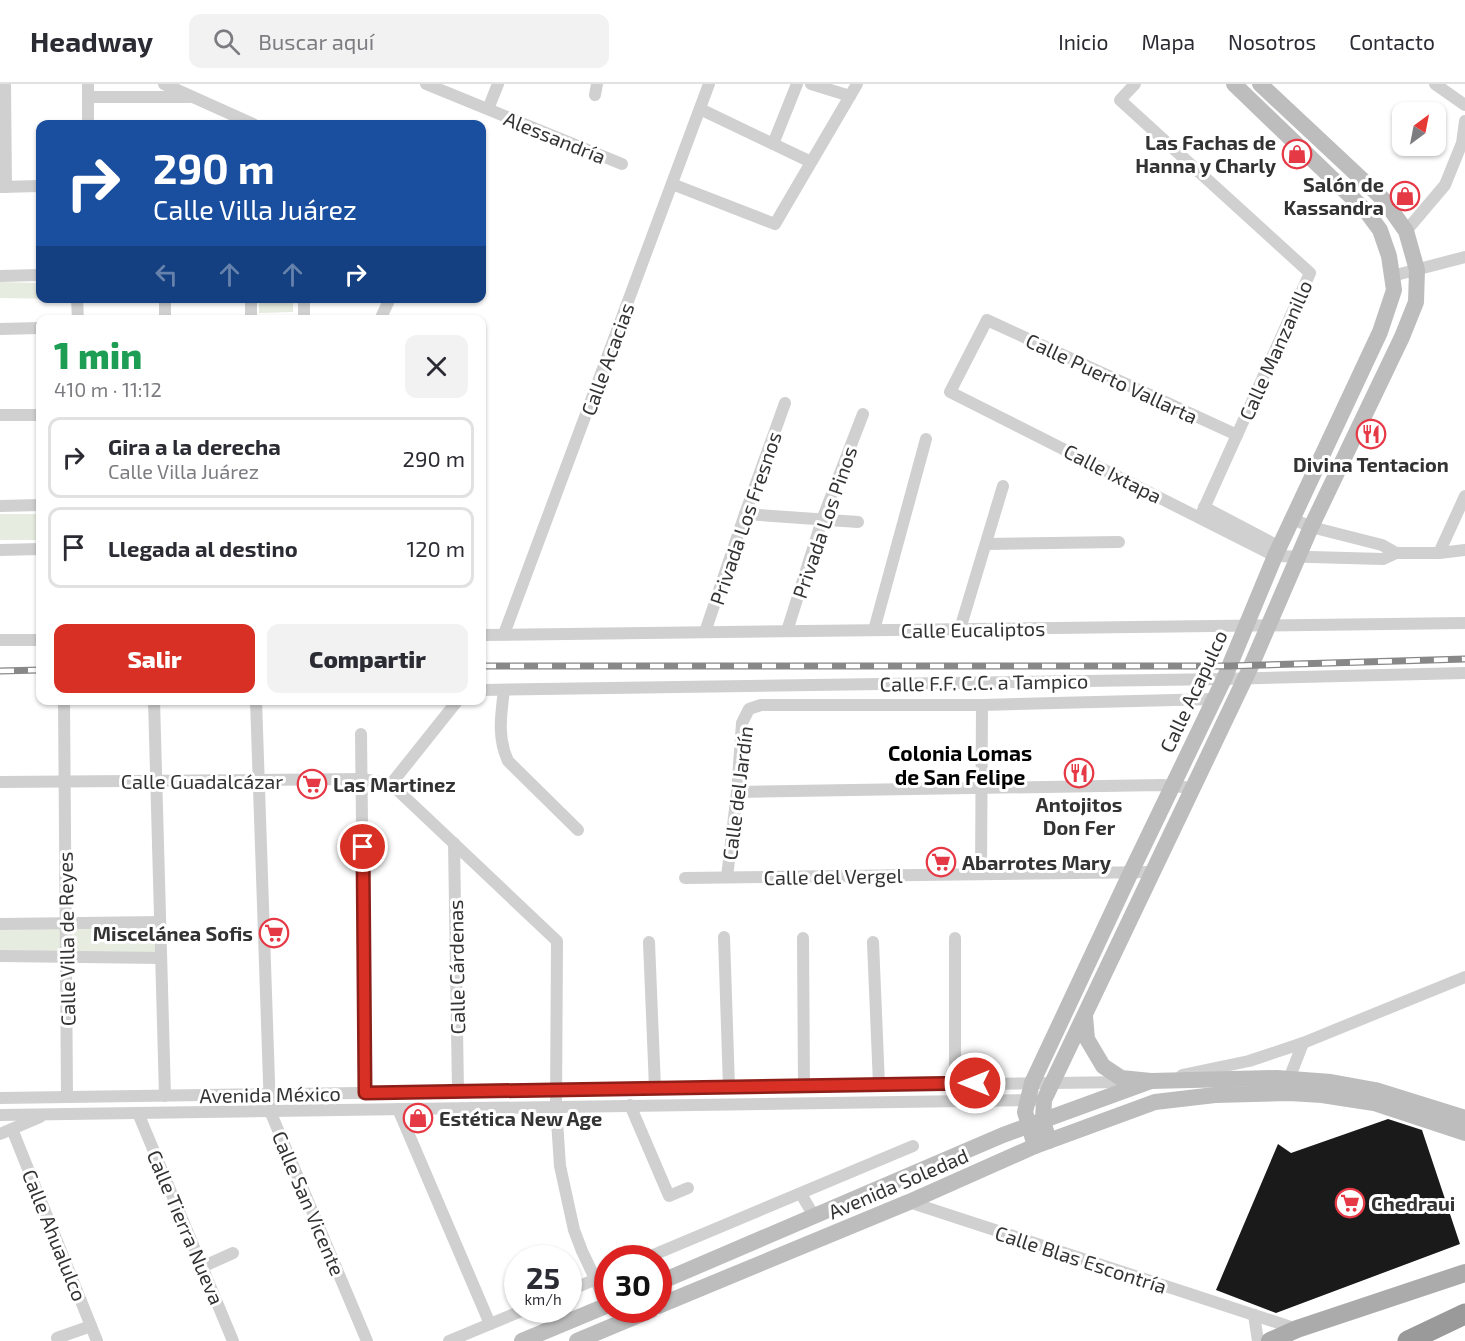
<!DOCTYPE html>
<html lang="es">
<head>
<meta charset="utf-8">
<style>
  :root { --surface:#fff; --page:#f2f2f3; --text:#2b2b33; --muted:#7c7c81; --line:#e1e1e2; --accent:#d93025 }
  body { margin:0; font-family:"Exo 2",sans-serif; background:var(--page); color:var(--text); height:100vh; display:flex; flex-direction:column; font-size:22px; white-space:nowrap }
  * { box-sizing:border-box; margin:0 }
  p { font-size:20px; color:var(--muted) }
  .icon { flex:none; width:33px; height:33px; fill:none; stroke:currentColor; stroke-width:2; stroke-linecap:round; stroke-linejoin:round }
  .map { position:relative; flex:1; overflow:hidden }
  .panel { position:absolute; left:36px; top:231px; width:450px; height:390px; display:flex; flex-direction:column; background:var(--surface); border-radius:12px; box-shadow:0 2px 4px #0004 }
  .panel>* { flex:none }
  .guide { position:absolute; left:36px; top:36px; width:450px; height:183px; border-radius:12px; box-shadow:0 2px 4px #0004; background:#1a4fa0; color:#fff; overflow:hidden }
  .needle { width:39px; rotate:32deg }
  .tools { position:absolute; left:1392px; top:18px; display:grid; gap:12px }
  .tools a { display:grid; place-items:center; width:54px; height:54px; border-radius:12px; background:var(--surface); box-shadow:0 2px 4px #0004; font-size:30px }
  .speed { position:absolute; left:504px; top:1161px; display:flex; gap:12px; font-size:30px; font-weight:700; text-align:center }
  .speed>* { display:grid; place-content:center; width:78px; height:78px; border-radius:50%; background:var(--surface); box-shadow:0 2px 4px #0004; line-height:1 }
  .speed small { font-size:15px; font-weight:400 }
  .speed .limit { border:9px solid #d22; background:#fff; color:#111 }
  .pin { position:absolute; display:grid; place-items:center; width:51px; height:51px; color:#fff; margin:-26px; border:3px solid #fff; border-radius:50%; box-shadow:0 2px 6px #0007 }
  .me { position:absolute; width:66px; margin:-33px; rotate:270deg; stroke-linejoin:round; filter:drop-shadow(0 0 4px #0008) }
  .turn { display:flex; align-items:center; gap:21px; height:126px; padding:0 18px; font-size:27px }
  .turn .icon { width:78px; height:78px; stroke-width:2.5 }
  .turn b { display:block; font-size:42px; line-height:51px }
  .lanes { display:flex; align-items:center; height:57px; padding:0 18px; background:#0003; justify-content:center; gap:30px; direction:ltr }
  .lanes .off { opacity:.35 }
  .round { display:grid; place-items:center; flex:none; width:63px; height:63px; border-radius:12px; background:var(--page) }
  .summary { display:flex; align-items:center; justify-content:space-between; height:102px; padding:0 18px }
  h1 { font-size:36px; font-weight:800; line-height:45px; color:#1e9e55 }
  .primary-button { display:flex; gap:12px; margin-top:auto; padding:12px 18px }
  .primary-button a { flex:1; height:69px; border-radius:12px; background:var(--accent); color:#fff; font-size:24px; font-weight:800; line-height:69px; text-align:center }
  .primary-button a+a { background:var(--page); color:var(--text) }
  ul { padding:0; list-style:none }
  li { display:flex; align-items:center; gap:18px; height:81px; margin:0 12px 9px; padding:0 6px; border:3px solid var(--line); border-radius:12px }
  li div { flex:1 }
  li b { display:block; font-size:22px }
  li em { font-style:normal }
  header { display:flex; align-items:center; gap:36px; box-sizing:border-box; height:84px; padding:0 30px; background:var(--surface); border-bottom:2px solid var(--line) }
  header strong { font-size:28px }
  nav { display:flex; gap:33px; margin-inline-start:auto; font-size:21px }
  .search { width:420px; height:54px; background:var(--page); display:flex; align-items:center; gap:15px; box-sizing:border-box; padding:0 21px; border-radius:12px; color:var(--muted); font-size:22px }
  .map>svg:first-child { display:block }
  .green { fill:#e6ecdf }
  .building { fill:#1a1a1a }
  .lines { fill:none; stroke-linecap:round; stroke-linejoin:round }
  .street { stroke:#d0d0d0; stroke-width:12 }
  .secondary { stroke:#bdbdbd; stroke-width:16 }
  .primary { stroke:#ababab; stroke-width:18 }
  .highway { stroke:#9a9a9a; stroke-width:21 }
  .rail-casing { stroke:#888; stroke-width:7 }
  .rail { stroke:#fff; stroke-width:4.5; stroke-dasharray:14; stroke-linecap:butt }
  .route-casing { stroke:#8d1f18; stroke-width:15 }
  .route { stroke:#d93025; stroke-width:10 }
  .labels { text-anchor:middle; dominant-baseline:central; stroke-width:6; stroke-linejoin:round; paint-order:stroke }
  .street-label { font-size:20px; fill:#333; stroke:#fff }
  .poi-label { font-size:20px; font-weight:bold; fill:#333; stroke:#fff; text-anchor:start }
  .neighbourhood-label { font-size:21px; font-weight:bold; fill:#000; stroke:#fff }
</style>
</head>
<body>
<header>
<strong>Headway</strong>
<div class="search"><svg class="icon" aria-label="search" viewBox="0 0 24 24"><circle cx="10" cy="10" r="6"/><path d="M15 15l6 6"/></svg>Buscar aquí</div>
<nav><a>Inicio</a><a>Mapa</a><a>Nosotros</a><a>Contacto</a></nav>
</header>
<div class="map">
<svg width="1465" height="1257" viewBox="0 0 1465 1257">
  <rect width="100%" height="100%" fill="#fff"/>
  <g class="green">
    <path d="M0,198l40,1v15l19,1 -59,-1z"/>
    <path d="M259,215h34v13l-34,1z"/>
    <rect x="0" y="430" width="40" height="26"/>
    <path d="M0,841h157v29l-157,1z"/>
  </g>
  <path class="building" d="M1388,1035l34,11 38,114 -184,69 -60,-23 62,-146 13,9z"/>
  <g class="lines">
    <g class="street">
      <path d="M5,0l1,103"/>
      <path d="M164,0l89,40"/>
      <path d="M426,0l196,80"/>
      <path d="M811,0l39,12"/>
      <path d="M1135,0l-15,16 190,173 -110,244"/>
      <path d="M1435,0l30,21"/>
      <path d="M595,11l2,-11"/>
      <path d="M88,13h101"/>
      <path d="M488,25l10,-25"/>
      <path d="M700,25l111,53"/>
      <path d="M88,35v-35"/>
      <path d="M773,60l24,-60"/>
      <path d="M672,100l103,40 82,-140"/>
      <path d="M0,103l40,-1"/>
      <path d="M1406,147l39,-46 17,-42 3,-22"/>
      <path d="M0,192l40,-1"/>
      <path d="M1392,192l73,-19"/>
      <path d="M77,214l1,22"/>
      <path d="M165,214v22"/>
      <path d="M251,214v22"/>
      <path d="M304,214v22"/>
      <path d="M380,236l10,-22"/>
      <path d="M0,245l40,-1"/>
      <path d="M0,331h40"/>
      <path d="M1237,351l-250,-115 -37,72 325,164 108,3 13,-6h43l26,-3"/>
      <path d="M0,422l40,-1"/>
      <path d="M1204,423l76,40"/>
      <path d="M745,430l113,8"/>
      <path d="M1293,435l18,8 71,18 14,8"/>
      <path d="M986,460l133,-2"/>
      <path d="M0,466l40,-1"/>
      <path d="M1439,469l26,-57"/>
      <path d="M960,545l43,-143"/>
      <path d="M874,546l52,-191"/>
      <path d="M787,547l35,-111 41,-106"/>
      <path d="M705,548l40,-118 40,-111"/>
      <path d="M504,550l205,-550"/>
      <path d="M482,551l983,-12"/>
      <path d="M0,556h40"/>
      <path d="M482,606l742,-11 241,-6"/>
      <path d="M504,606c-3,25 -7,47 4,71l70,69"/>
      <path d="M64,616l3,397"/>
      <path d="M154,616l11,396"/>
      <path d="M256,616l14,411 97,230"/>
      <path d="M361,650l4,359"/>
      <path d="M0,698l362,-3 29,5 166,157 -1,165 4,60 14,64 8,21 26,55"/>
      <path d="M391,700l67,-84"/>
      <path d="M737,708l425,-7 31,3"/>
      <path d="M454,759l4,248"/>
      <path d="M981,790l1,-169"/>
      <path d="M727,793l10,-85 5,-69 7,-14 12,-4h221l232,-6"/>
      <path d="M685,794l469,-6"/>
      <path d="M0,840l160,-2"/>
      <path d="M724,853l5,150"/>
      <path d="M803,854l1,148"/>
      <path d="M955,854v145"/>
      <path d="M649,858l6,146"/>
      <path d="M873,858l6,143"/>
      <path d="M0,872l161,2"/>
      <path d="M1182,991l67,-14 54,-18 162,-66"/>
      <path d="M1289,995l14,-36"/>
      <path d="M0,1014l1127,-16"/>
      <path d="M630,1021l39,91 19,-8"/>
      <path d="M398,1025l92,215"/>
      <path d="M138,1029l95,228"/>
      <path d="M0,1031l1034,-15"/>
      <path d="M12,1045l85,212"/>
      <path d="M0,1050l40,-17"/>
      <path d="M801,1110l13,22"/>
      <path d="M909,1118l388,127"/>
      <path d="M646,1174l267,-112"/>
      <path d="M202,1183l31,-14"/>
      <path d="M568,1207l40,-17"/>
      <path d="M1254,1231l4,26"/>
      <path d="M57,1254l34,-12"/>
      <path d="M449,1257l75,-31"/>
    </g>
    <g class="secondary">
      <path d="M1085,932l2,23 16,27 18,12 30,3 126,-3 54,4 44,8 90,28"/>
      <path d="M1049,1057l-6,-20 1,-21 207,-434 60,-139 91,-190 14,-35 1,-32 -11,-39 -22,-31 -124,-116"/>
      <path d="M1035,1062l-10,-34 7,-29 99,-211 93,-193 51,-123 105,-224 14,-42 -5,-34 -9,-26 -14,-19 -132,-127"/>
      <path d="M658,1199l345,-148 148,-54"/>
      <path d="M658,1222l251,-104 126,-56 120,-44 60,-7 74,-2 33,2 52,8 91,30"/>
      <path d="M522,1257l86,-36"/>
      <path d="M577,1257l74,-31"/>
    </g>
    <path class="primary" d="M1270,1257l27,-12 168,-56"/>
    <path class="highway" d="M1408,1257l57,-27"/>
    <g class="rail-casing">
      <g id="rail">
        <path d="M482,582h747l236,-7"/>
        <path d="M0,587l40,-1"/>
      </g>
    </g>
    <use href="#rail" class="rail"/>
  </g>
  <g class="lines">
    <g class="route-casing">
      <path id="route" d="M363,763l2,246 610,-10"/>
    </g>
    <use href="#route" class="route"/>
  </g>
  <defs>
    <g id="shop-ring" transform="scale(1.5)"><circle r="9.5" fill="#fff" stroke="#e63946" stroke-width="1.5"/><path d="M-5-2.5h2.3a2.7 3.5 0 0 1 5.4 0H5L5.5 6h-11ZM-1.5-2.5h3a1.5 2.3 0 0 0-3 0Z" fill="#e63946"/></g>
    <g id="restaurant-ring" transform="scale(1.5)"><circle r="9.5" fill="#fff" stroke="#e63946" stroke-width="1.5"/><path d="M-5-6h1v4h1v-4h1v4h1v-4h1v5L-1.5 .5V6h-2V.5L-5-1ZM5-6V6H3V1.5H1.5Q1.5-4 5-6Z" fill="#e63946"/></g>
    <g id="supermarket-ring" transform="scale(1.5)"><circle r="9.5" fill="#fff" stroke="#e63946" stroke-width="1.5"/><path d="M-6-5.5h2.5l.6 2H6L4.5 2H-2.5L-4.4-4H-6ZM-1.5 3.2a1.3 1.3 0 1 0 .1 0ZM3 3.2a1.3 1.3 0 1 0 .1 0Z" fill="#e63946"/></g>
  </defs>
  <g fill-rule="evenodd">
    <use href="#shop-ring" x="1297" y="70"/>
    <use href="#shop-ring" x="1405" y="112"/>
    <use href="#restaurant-ring" x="1371" y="350"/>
    <use href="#restaurant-ring" x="1079" y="689"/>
    <use href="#supermarket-ring" x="312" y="700"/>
    <use href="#supermarket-ring" x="941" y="778"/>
    <use href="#supermarket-ring" x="274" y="849"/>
    <use href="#shop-ring" x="418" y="1034"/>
    <use href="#supermarket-ring" x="1350" y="1119"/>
  </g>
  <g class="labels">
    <g class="street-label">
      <text transform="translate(555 53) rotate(22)">Alessandría</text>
      <text transform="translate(1275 266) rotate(-66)">Calle Manzanillo</text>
      <text transform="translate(607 275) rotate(-70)">Calle Acacias</text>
      <text transform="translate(1112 294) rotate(25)">Calle Puerto Vallarta</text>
      <text transform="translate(1113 389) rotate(27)">Calle Ixtapa</text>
      <text transform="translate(745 434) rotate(-71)">Privada Los Fresnos</text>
      <text transform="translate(824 438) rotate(-71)">Privada Los Pinos</text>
      <text transform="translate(973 545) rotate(-1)">Calle Eucaliptos</text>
      <text transform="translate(984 598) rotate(-1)">Calle F.F. C.C. a Tampico</text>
      <text transform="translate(1193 607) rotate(-65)">Calle Acapulco</text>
      <text x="202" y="697">Calle Guadalcázar</text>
      <text transform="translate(737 709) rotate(-83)">Calle del Jardín</text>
      <text transform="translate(833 792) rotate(-1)">Calle del Vergel</text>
      <text transform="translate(66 855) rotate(-91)">Calle Villa de Reyes</text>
      <text transform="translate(456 883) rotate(-91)">Calle Cárdenas</text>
      <text transform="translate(270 1010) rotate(-1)">Avenida México</text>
      <text transform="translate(898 1099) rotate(-23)">Avenida Soledad</text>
      <text transform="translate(309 1119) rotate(67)">Calle San Vicente</text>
      <text transform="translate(186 1143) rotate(67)">Calle Tierra Nueva</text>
      <text transform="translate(55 1151) rotate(68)">Calle Ahualulco</text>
      <text transform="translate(1081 1175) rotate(18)">Calle Blas Escontría</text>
    </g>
    <g class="poi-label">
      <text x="1276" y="58" text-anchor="end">Las Fachas de<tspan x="1276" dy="23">Hanna y Charly</tspan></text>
      <text x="1384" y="100" text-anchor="end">Salón de<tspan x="1384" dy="23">Kassandra</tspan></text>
      <text x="1371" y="380" text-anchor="middle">Divina Tentacion</text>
      <text x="333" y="700">Las Martinez</text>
      <text x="1079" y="720" text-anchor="middle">Antojitos<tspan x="1079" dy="23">Don Fer</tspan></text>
      <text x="962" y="778">Abarrotes Mary</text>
      <text x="253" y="849" text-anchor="end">Miscelánea Sofis</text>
      <text x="439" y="1034">Estética New Age</text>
      <text x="1371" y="1119">Chedraui</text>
    </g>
    <g class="neighbourhood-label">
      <text x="960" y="668">Colonia Lomas<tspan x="960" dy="24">de San Felipe</tspan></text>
    </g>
  </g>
</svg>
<div class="tools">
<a><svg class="needle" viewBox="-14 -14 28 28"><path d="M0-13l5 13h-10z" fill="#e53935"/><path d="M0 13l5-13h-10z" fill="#7c7c81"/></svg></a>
</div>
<div class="speed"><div>25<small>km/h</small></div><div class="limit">30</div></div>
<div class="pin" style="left:363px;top:763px;background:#d93025"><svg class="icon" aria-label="arrive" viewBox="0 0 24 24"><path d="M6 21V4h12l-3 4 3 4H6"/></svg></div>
<svg class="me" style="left:975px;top:999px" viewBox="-20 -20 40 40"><circle r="17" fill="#d93025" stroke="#fff" stroke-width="3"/><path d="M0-11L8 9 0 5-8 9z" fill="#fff"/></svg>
<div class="guide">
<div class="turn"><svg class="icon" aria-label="right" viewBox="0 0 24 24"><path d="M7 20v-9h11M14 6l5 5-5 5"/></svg><div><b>290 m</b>Calle Villa Juárez</div></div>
<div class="lanes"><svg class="icon off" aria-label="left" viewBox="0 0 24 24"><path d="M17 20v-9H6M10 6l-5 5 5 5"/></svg><svg class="icon off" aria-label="ahead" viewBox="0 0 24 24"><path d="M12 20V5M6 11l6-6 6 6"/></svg><svg class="icon off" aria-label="ahead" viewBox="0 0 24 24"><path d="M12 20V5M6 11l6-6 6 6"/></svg><svg class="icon" aria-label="right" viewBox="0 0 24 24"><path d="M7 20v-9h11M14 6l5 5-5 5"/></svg></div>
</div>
<section class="panel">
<div class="summary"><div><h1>1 min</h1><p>410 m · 11:12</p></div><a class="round"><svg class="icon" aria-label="close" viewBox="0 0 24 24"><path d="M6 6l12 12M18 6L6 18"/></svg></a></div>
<ul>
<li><svg class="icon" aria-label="right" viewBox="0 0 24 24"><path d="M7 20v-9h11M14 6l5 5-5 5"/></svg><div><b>Gira a la derecha</b><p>Calle Villa Juárez</p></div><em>290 m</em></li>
<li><svg class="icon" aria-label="arrive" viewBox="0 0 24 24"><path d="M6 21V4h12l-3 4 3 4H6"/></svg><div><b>Llegada al destino</b></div><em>120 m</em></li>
</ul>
<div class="primary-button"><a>Salir</a><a>Compartir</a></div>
</section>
</div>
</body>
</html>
